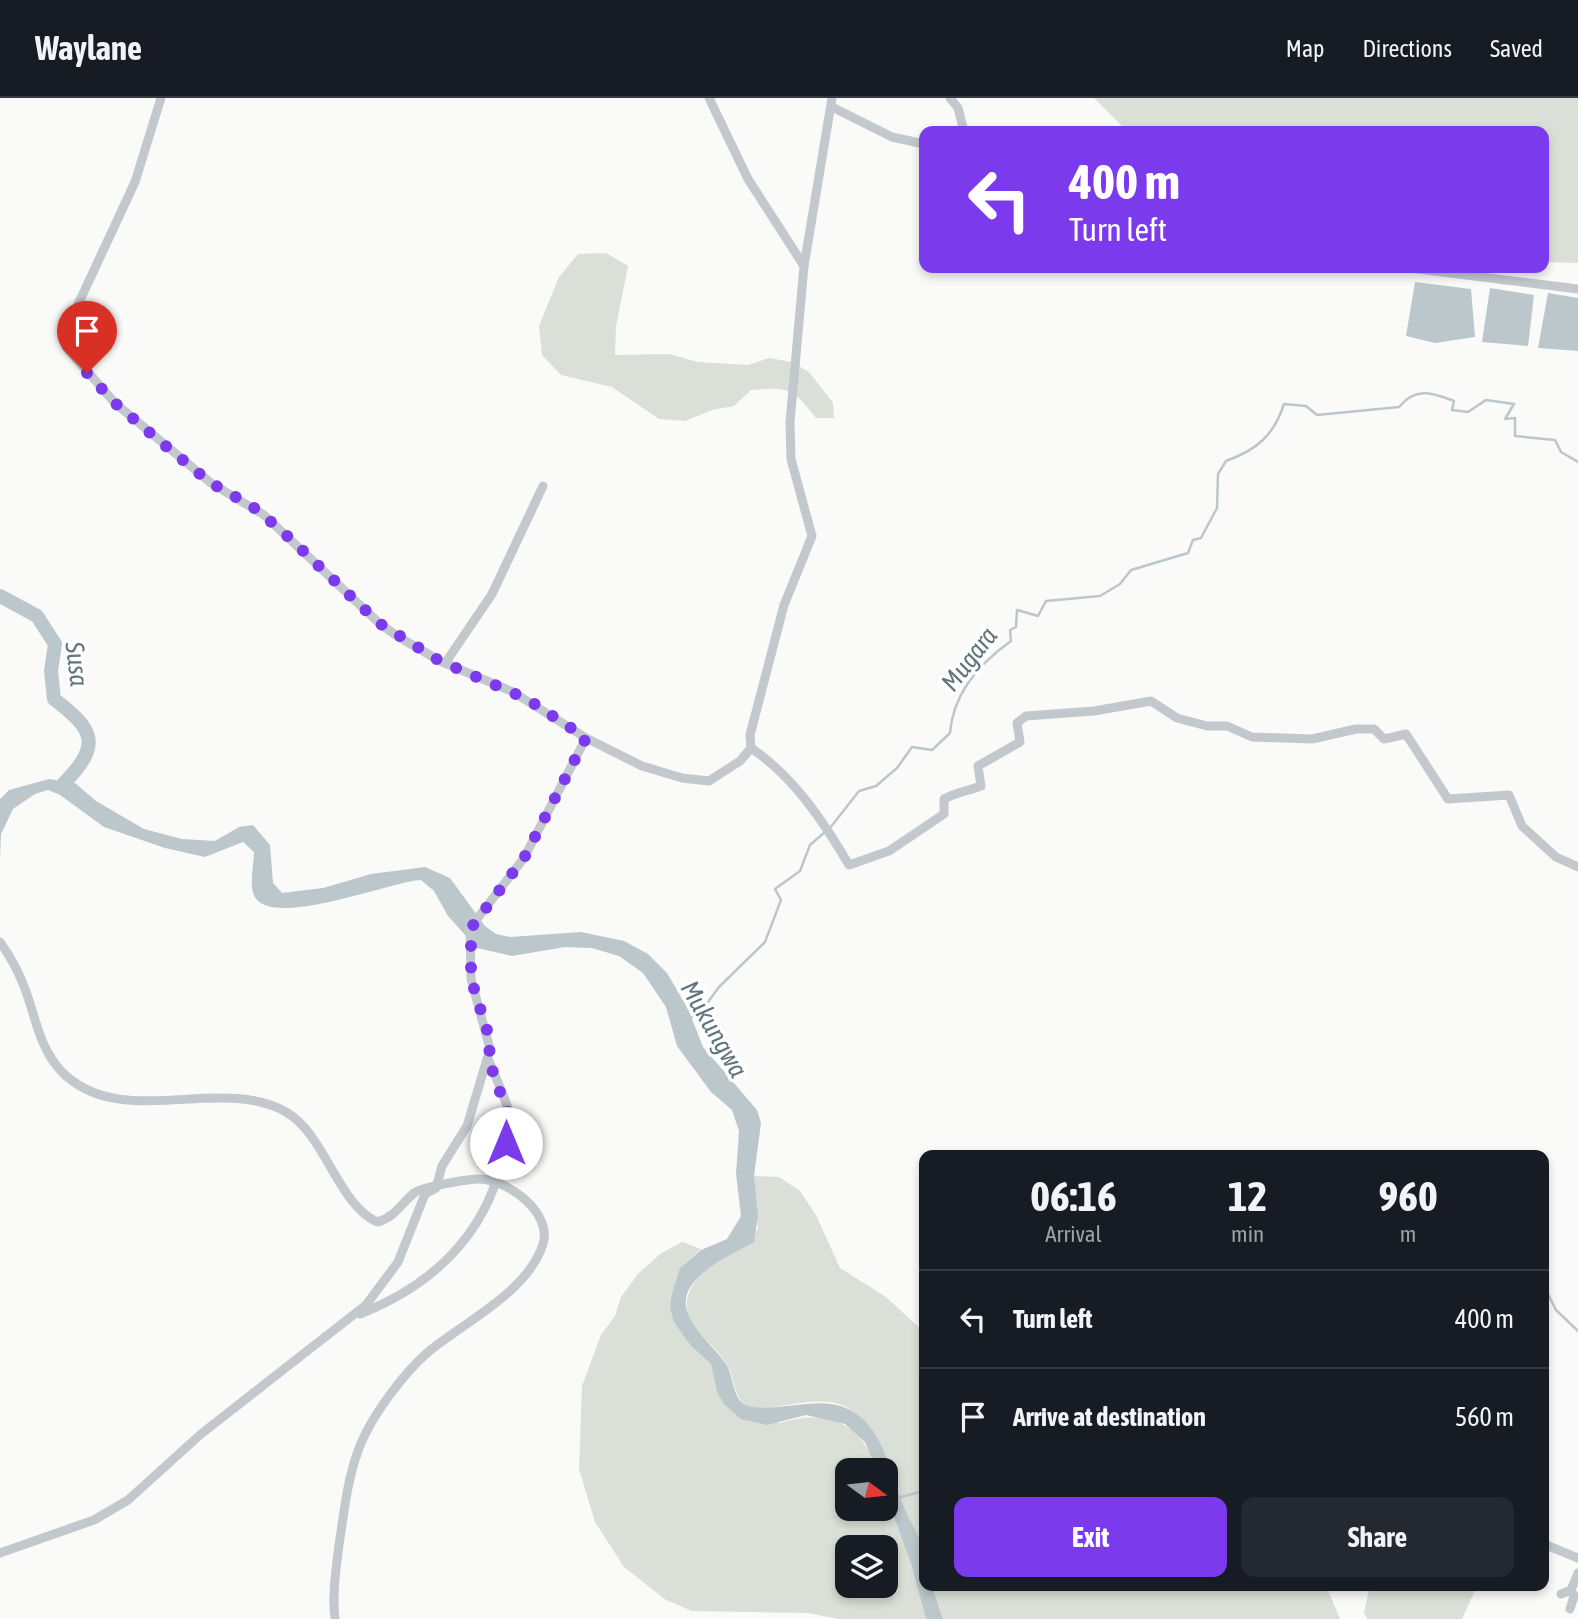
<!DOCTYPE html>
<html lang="en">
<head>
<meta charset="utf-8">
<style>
  :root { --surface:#171b24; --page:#242831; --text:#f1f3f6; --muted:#9ea1a6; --line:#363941; --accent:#7c3aed }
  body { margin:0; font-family:"Asap Condensed",sans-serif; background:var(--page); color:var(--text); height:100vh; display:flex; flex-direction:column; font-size:26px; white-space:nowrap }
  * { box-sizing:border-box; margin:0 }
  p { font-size:23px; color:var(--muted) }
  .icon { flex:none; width:38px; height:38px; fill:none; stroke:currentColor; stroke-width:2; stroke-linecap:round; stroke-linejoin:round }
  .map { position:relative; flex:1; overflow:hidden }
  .sheet { position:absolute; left:919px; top:1052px; width:630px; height:441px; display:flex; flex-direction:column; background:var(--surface); border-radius:14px; box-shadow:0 4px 10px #0003 }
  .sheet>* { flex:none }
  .banner { position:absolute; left:919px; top:28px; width:630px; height:147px; border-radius:14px; box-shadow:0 4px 10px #0003; background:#7c3aed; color:#fff; overflow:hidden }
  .needle { width:46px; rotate:105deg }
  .buttons { position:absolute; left:835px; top:1360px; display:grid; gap:14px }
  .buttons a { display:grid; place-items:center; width:63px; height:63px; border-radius:14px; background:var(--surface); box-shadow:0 4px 10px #0003; font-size:35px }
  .pin { position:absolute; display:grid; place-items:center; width:60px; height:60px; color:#fff; margin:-72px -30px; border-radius:50% 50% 50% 0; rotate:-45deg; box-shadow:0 0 7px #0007 }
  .pin .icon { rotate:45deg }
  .me { position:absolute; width:77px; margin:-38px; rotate:0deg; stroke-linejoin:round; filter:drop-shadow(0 0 5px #0008) }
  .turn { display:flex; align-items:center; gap:24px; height:147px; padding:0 35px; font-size:32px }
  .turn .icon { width:91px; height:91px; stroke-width:2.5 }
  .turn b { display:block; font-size:49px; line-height:60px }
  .eta { display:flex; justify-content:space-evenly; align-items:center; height:119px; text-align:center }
  .eta b { font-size:42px; font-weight:700; line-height:49px }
  .action { display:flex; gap:14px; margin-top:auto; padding:14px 35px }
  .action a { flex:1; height:80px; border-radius:14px; background:var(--accent); color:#fff; font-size:28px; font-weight:700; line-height:80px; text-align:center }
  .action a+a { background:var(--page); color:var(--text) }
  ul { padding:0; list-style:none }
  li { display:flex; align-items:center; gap:21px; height:98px; padding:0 35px; border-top:2px solid var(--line) }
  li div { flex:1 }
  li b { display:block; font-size:26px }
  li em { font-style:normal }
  header { display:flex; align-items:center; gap:42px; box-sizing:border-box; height:98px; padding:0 35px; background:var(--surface); border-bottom:2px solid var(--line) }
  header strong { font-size:33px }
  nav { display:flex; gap:38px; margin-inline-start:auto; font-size:24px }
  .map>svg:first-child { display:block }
  .green { fill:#dadfd7; fill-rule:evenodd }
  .water { fill:#bbc7cb }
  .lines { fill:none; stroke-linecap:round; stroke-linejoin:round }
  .stream { stroke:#bbc7cb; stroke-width:2.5 }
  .river { stroke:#bbc7cb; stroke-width:14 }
  .minor { stroke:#c3c8cc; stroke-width:9 }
  .route { stroke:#7c3aed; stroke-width:12; stroke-dasharray:0 21.6 }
  .labels { text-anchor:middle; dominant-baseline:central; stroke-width:7; stroke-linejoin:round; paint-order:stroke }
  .water-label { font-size:26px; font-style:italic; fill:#60757c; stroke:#fff }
</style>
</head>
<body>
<header>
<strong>Waylane</strong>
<nav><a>Map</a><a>Directions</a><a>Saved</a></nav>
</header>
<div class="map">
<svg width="1578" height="1521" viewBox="0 0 1578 1521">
  <rect width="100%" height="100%" fill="#fafaf8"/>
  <g class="green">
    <path d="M1094,0h484v165l-34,-1v-131h-417z"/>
    <path d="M606,155l22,13 -12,60 -1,29 54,-1 29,8 50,3 21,-7 23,4 17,10 24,31 1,15h-18c-23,-30 -28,-31 -65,-28l-17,16 -22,4 -27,11 -26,-2 -47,-32 -51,-12 -19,-20 -3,-29 20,-49 19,-23z"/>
    <path d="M754,1078l25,1 21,14 16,24 24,53 46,29 38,35v223c-5,-17 -15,-32 -21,-49 -13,-36 -16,-66 -48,-93 -26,-23 -69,-4 -99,-5 -22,-1 -20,-25 -27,-40 -10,-19 -30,-31 -39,-50 -13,-24 15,-54 36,-63 5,-3 10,-3 14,-6 7,-6 12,-14 18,-20z"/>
    <path d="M682,1144l19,7 -21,19 -10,40 21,38 20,18 6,28 62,31c48,-14 82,-2 98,47h-30v38h39v-13l25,69 15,55h-87l-31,-6 -116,-2 -26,-11 -42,-33 -29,-45 -16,-53 3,-83 19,-51 14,-19 6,-19 17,-23 22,-20zM847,1449h39v39h-39z"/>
    <path d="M932,1488h394l14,33h-397z"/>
    <path d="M1370,1488h107l-15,33h-95l-3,-7z"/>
  </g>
  <g class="water">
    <path d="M1415,184l56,7 4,48 -40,6 -29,-7z"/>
    <path d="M1490,190l44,7 -6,51 -46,-4z"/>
    <path d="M1548,195l30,5v53l-40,-3z"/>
    <path d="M49,681l26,4 21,18 48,28 38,10 33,2 24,-14 14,-2 17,20 3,38 9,10 41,-5 48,-14 54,-7 25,11 35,48 11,8 14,3 71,-5 43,9 24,13 19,19 21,36 15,38 54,63 4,13 -7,53 4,40 -4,26c-24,14 -85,38 -64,76 9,18 25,30 36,46 8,12 6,35 20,41 16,8 63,-5 85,-1 49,7 58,63 72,101 6,16 18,32 21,49 1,10 0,21 0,32h8l11,33h-17l-15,-55 -25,-69v-25h-9l-12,-28 -20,-18 -39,-9 -39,10 -26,-6 -17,-15 -7,-12 -6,-28 -20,-18 -17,-24 -4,-14 2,-14 8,-26 21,-18 26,-11 14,-23 -5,-42 3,-43 -7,-21 -21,-18 -34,-46 -11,-39 -23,-34 -24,-17 -27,-8 -27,-1 -53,9 -35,-8 -29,-32 -14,-25 -13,-11c-29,1 -153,51 -167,15 -5,-12 0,-30 0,-43l-11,-10 -38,15 -40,-9 -61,-21 -44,-32 -12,-5 -13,4 -22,15 -12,25 -1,26v-61l9,-9z"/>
  </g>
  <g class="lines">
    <g class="stream">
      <path d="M0,502l4,1"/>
      <path d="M830,730l29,-37 17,-5 21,-18 15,-21 20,3 18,-17c3,-39 30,-70 61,-92l-1,-11 6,-3 1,-17 21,6 8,-15 54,-5 20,-12 11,-14 57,-17 5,-13 8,-2 16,-30 1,-34 8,-13c31,-11 48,-26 58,-57l22,2 11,9 82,-8c17,-21 33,-14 55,-6l-2,9 16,2 18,-12 28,4 -9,15 10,-1v18l40,4 6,12 17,10"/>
      <path d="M688,921l12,-6 19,-26 46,-45 16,-42 -6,-11 25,-18 10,-26 15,-13"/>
      <path d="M1544,1188l12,24 22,21"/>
      <path d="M897,1400l27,-7"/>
    </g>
    <path class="river" d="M0,498l37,20 18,28 -4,27 3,28c39,30 49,45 10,84"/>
    <g class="minor">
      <path d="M161,0l-26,84 -67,144 -2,21 49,56 96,80 53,32 115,108 18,13 43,25 73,31 73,46 56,28 40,12 27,3 31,-20 11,-13c43,29 72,73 98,117l40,-14 55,-37v-15c12,-7 24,-8 37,-13l-3,-20 42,-24 -3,-19 9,-7 68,-5 57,-10 26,17 30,8h20l25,11 60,2 44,-10h18l10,10 22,-5 42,65 61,-4 13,31 34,31 22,10"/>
      <path d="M709,0l39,81 56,87"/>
      <path d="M950,0l8,10 6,23"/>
      <path d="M832,9l60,30 32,7"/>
      <path d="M1410,170l168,21"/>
      <path d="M446,564l46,-68 51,-108"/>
      <path d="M751,650l-1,-13 34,-130 28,-69 -21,-77 -1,-37 14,-156 28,-168"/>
      <path d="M0,844c10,14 19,30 25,47 11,29 14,58 36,82 59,61 159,3 225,41 39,22 51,91 91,110 17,-4 24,-18 37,-29 7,-6 51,-13 62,-14 29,-2 77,33 67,65 -14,45 -72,75 -106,101 -29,21 -67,72 -79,106 -11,30 -14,62 -19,94 -3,24 -7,50 -4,74"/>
      <path d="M360,1216c71,-28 125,-78 142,-154 3,-11 9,-25 9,-37 -1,-17 -17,-48 -23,-65"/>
      <path d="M1544,1446l34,14"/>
      <path d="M0,1455l94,-33 34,-20 73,-66 165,-129 32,-43 27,-68 11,-6 6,-22 25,-40 23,-77 -19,-70 -1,-51 54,-70 62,-120"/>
      <path d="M1561,1496l10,-4"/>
      <path d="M1574,1498l-3,-6 7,-17"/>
      <path d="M1570,1511l4,-13 2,1"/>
    </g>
  </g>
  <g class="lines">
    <path class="route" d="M87,275l28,30 47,40 49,40 42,24 28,23 98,93 61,38 87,38 59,39 -62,120 -53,70v51l20,64 -3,15 23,65 -5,20"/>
  </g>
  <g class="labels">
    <g class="water-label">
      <text transform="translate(969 561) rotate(-52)">Mugara</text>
      <text transform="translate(77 566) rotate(83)">Susa</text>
      <text transform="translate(714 931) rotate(60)">Mukungwa</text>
    </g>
  </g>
</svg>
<div class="buttons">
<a><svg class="needle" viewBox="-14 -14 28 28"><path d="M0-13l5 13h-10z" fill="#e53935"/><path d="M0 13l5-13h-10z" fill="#9ea1a6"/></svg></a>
<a><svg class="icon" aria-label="layers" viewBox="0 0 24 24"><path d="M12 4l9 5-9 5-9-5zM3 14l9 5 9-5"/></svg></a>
</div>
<div class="pin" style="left:87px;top:275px;background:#d93025"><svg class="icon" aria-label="arrive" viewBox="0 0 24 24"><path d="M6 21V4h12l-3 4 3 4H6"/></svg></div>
<svg class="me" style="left:506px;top:1045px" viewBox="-20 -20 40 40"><circle r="19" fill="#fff"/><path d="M0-13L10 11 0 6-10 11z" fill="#7c3aed"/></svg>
<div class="banner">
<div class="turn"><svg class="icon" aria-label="left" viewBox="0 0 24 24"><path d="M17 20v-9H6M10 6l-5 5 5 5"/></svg><div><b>400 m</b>Turn left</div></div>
</div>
<section class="sheet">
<div class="eta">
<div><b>06:16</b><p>Arrival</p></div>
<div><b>12</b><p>min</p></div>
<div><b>960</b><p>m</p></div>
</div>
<ul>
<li><svg class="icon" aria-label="left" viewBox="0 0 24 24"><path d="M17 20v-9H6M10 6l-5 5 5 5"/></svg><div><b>Turn left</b></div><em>400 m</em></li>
<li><svg class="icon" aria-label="arrive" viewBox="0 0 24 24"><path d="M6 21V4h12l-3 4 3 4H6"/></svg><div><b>Arrive at destination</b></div><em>560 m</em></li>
</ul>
<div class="action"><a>Exit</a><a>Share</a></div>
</section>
</div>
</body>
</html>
